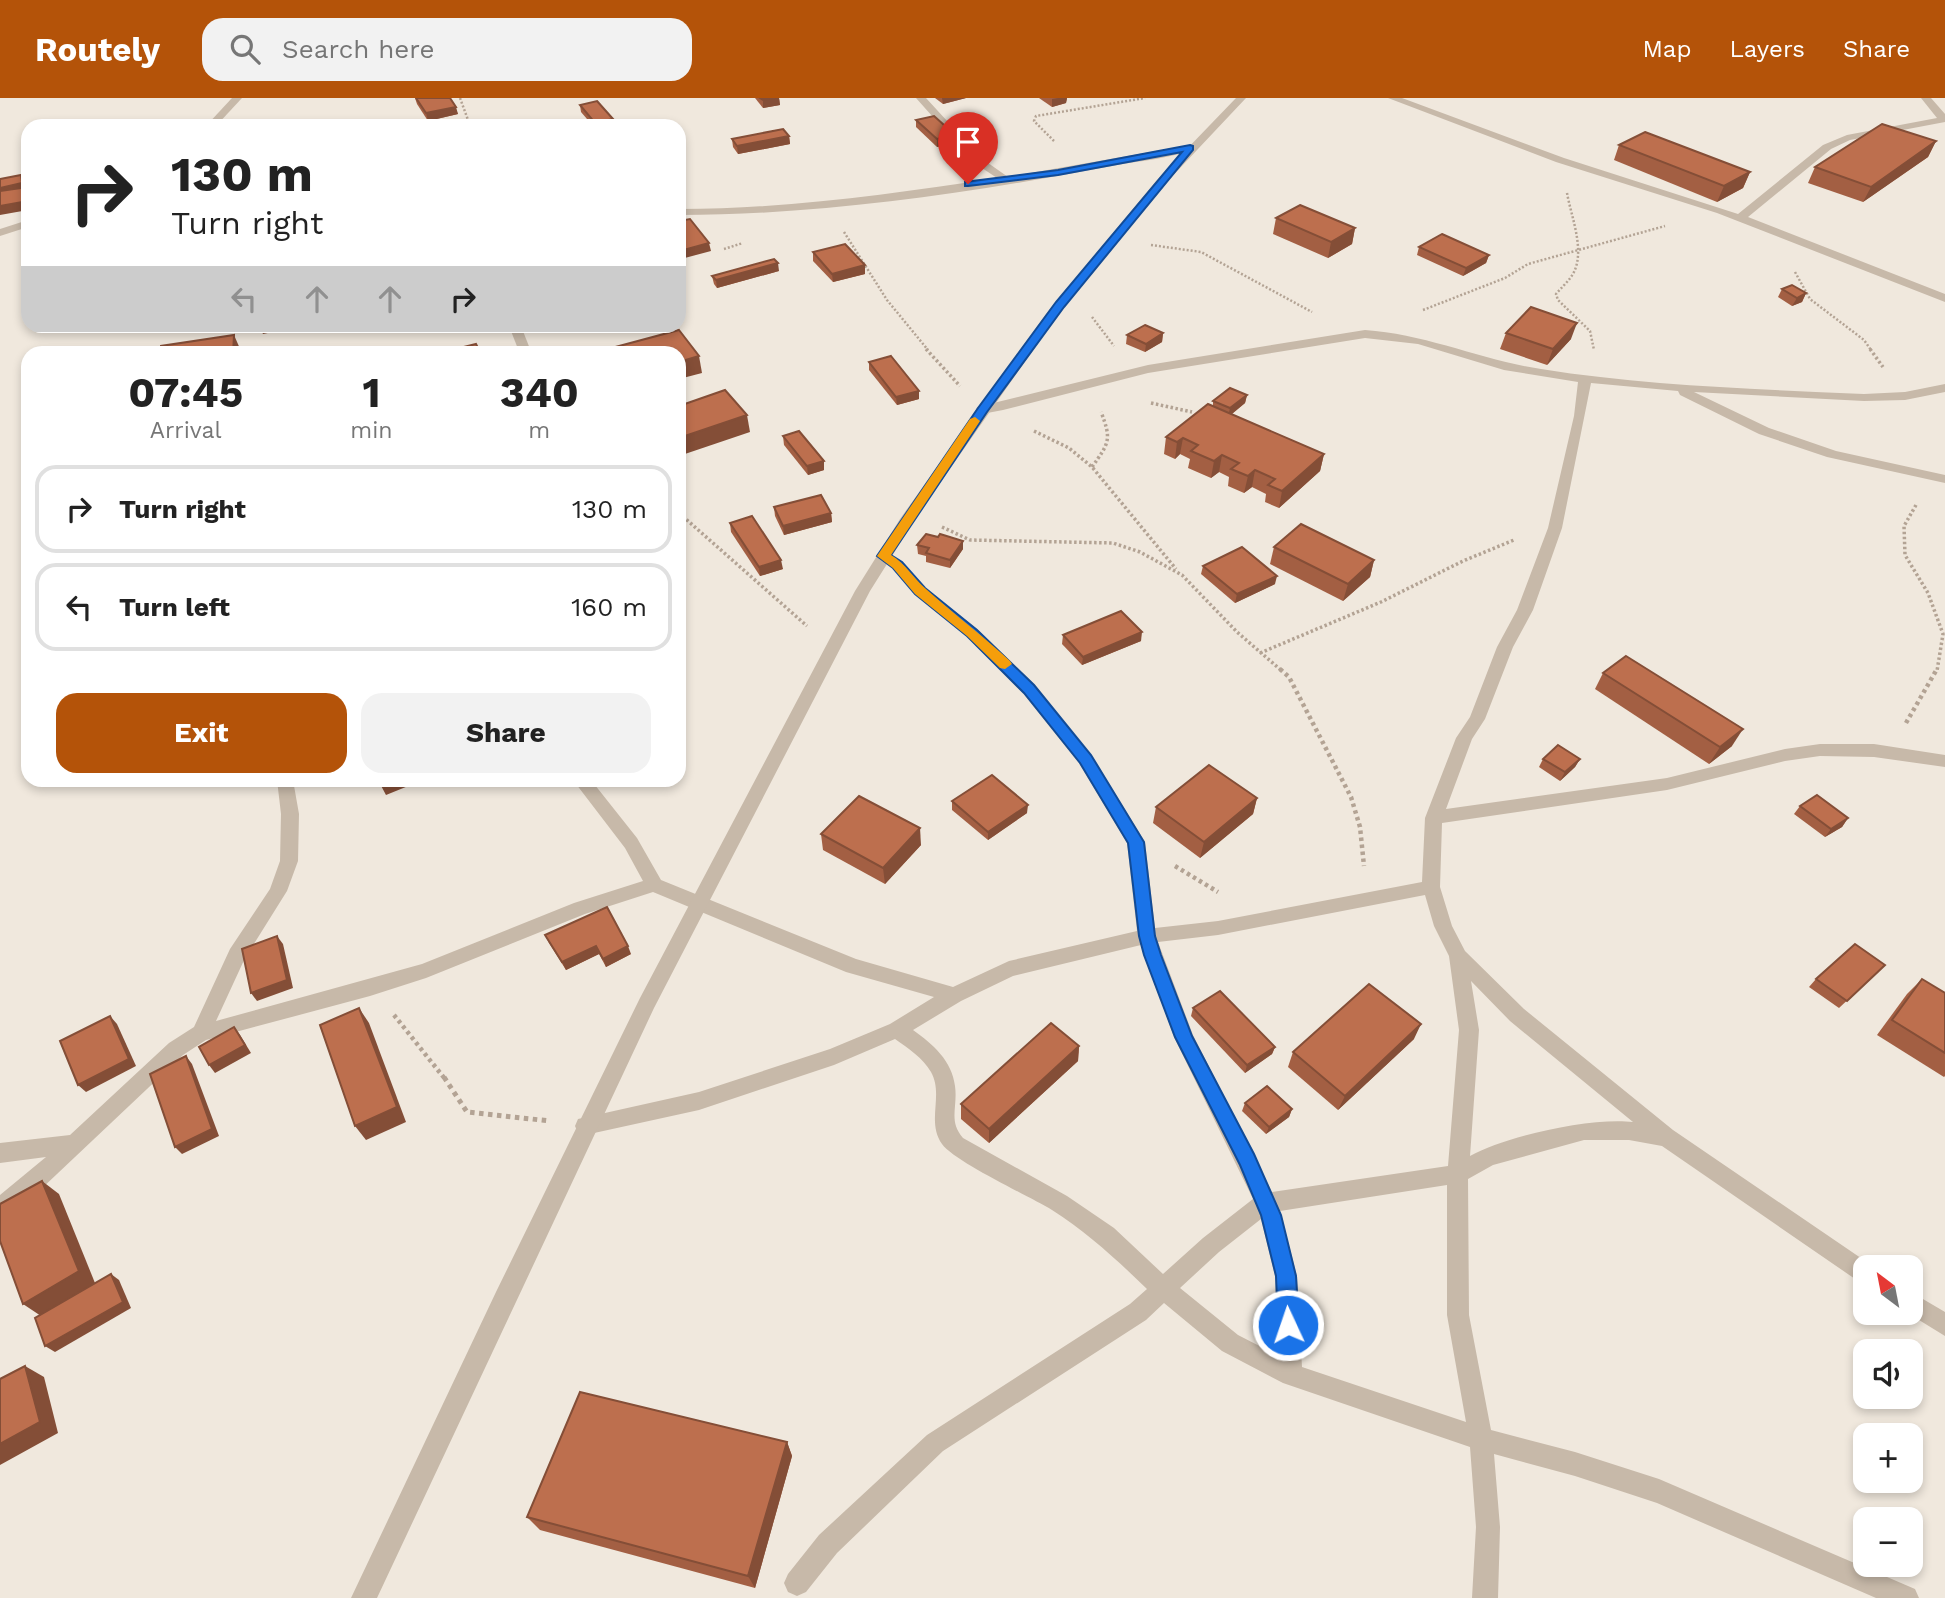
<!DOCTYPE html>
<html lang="en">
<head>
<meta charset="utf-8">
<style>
  :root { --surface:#fff; --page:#f2f2f2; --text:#222; --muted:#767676; --line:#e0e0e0; --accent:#b45309 }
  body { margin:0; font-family:"Work Sans",sans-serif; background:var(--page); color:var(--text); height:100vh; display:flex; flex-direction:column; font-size:26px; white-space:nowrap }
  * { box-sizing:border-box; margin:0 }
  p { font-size:23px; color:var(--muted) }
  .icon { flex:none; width:38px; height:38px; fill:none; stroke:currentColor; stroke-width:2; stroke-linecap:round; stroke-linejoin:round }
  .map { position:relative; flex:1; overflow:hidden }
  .details { position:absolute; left:21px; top:248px; width:665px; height:441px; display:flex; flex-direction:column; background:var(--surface); border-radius:21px; box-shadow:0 4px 10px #0003 }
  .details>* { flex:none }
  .top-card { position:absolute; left:21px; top:21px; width:665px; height:214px; border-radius:21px; box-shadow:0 4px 10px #0003; background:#fff; color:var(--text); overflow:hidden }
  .needle { width:46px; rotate:328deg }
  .fabs { position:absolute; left:1853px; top:1157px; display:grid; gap:14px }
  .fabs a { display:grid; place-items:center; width:70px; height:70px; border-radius:14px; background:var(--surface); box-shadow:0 4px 10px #0003; font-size:35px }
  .pin { position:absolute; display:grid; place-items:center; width:60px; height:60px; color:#fff; margin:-72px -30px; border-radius:50% 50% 50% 0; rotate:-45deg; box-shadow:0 0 7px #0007 }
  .pin .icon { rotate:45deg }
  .me { position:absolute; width:77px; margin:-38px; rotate:357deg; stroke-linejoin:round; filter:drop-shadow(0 0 5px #0008) }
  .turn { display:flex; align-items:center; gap:24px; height:147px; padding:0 35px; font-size:32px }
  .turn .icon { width:91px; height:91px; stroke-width:2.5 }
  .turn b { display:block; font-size:49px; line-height:60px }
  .lanes { display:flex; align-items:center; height:66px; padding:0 35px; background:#0003; justify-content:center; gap:35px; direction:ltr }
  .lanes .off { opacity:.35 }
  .eta { display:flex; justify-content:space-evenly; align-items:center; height:119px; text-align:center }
  .eta b { font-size:42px; font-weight:700; line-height:49px }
  .cta { display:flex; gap:14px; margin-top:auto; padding:14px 35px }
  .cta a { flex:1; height:80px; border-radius:21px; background:var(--accent); color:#fff; font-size:28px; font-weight:700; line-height:80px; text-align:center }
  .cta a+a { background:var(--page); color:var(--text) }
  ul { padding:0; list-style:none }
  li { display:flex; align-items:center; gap:21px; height:88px; margin:0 14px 10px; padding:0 21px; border:4px solid var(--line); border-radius:21px }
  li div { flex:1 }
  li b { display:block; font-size:26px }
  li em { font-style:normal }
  header { display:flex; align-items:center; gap:42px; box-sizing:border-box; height:98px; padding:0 35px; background:var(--accent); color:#fff }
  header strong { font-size:33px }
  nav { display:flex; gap:38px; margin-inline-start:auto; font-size:24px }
  .search { width:490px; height:63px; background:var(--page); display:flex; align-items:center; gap:18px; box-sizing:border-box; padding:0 24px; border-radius:21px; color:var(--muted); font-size:26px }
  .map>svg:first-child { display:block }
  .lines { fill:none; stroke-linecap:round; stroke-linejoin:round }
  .path-far3 { stroke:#b3a394; stroke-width:2.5; stroke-dasharray:2 2; stroke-linecap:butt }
  .path-far2 { stroke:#b3a394; stroke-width:3.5; stroke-dasharray:2.5 2.5; stroke-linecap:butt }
  .path-far1 { stroke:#b3a394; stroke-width:4.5; stroke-dasharray:3.5 3.5; stroke-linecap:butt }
  .path { stroke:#b3a394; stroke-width:5; stroke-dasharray:4.5 4.5; stroke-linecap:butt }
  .minor { fill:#c7b9a9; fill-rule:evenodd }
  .tertiary { fill:#c7b9a9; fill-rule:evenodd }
  .wall { fill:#a35f43 }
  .shaded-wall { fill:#844e37 }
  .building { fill:#bd6f4e; stroke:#844e37; stroke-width:2 }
  .route { fill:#1a73e8; stroke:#114b97; stroke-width:2 }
  .slow { fill:#f59e0b }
</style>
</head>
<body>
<header>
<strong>Routely</strong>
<div class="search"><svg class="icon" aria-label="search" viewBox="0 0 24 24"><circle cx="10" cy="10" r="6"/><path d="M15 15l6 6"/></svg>Search here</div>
<nav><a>Map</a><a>Layers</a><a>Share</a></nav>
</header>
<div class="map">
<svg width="1945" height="1500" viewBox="0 0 1945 1500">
  <rect width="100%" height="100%" fill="#f0e8dd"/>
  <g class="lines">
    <g class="path-far3">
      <path d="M460,0l8,22 7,6"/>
      <path d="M1054,43l-20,-20 2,-5 109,-18"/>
      <path d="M1567,95c4,23 18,56 7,79 -4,8 -12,15 -18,22l2,6 32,31 4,19"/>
      <path d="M844,134l43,68 41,50"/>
      <path d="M1151,147l50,7 111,60"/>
      <path d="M724,151l19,-6"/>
      <path d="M1795,174l15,27 54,41 7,10"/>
      <path d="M1423,212l82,-32 23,-14 137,-38"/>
      <path d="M1092,219l22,29"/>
    </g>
    <g class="path-far2">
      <path d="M926,251l34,37"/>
      <path d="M1870,251l13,18"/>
      <path d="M1151,305l41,9"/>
      <path d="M1034,333l35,17 23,19 84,102"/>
      <path d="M1092,369c17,-24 20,-27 9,-55"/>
      <path d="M1916,407l-12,21 1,29 23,38 15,41 -6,37"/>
      <path d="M679,415l128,113"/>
      <path d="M942,429l28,13 143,3 27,9 42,23 55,57 45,39"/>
      <path d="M1260,555l121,-51 82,-41 51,-21"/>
    </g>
    <g class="path-far1">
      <path d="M1280,571l9,8 62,120 9,30 4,39"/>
      <path d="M1906,625l31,-54"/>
      <path d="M1175,768l43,26"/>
      <path d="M394,917l51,64"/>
    </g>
    <path class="path" d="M444,979l23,35 83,9"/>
    <g class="minor">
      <path d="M232,0h10l-26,28h-10z"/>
      <path d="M916,0h10l55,60 27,19 182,-32 5,3c-13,9 -64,14 -83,18 -142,27 -288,49 -433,49v-6c108,0 212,-15 318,-31l-24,-16z"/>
      <path d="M1388,0h14l162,60 174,56 85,-69 24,-10 90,-17 -16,-20h10l14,16v8l-95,18 -19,9 -83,68 197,77v8l-228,-89 -161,-51z"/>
      <path d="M28,122v7l-28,9v-7z"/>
      <path d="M509,228h12l11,28h-12z"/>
      <path d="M1365,232c61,4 116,30 176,39 106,17 215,20 323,25l41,-2 40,-8v8l-40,8 -41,1 -170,-9 75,36 67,23 109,24v8l-118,-26 -68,-23 -79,-39 -2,-4 -87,-8 -29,145 -29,82 -20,37 -28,72 -13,20 -26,70 221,-31 118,-29 35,-5h54l71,11v12l-71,-10 -54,-1 -35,5 -118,29 -225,33 -2,64 12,39 13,25 59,58 149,121 201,137h-8v17l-8,-3 -196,-135 -33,-6h-45l-91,25 -25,14 1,136 22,115 84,22 84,27 256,110 4,9h-43l-219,-95 -82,-27 -81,-22 6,73 -2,71h-26l4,-71 -6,-80 -187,-64 -61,-32 -58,-48 -18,17 -203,131 -106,102 -31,39 -9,4 -9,-4 -4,-9 4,-9 31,-39 108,-100 203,-131 17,-15c-30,-29 -59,-56 -95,-79 -23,-14 -97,-48 -110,-66 -16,-23 2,-49 -11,-72 -8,-14 -23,-24 -36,-33l-61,26 -135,45 -114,25 -7,-2 -3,-7 3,-7 121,-27 131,-43 60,-25 44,-27 -88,-25 -193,-80 -68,22 -159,64 -56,18 -164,44 -23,15 -144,136 -39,27v-23l46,-38 -46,6v-20l70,-8 99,-92 25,-16 36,-78 40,-60 10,-28 1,-47 -4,-34h16l6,34 -1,47 -11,30 -42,67 -29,63 206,-57 152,-61 69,-22 -18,-33 -52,-68h18l46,58 24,42 195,79 97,28 56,-26 128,-30 -10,-88 -48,-80 -56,-70 -56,-56 -52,-43 -22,-26 -17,-12 7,-5 20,11 22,26 52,41 58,56 56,70 54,87 10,86 63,-7 204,-39 3,-64 31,-80 14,-21 27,-70 20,-37 31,-82 26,-112 4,-34 -74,-12 -86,-26 -53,-6 -217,35 -145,37 -21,4 -6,-4 1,-3 171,-42zM1425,797l9,31 15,30 10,74 -11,136 -176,26 -79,-157 -35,-93 60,-7zM1141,847l33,92 79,162 -50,39 -40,36 -49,-46 -47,-32 -104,-58c-15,-17 -5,-31 -8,-52 -3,-25 -22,-42 -42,-56l48,-29 52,-25zM1471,883l39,40 123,101c-42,-5 -127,14 -163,34l9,-126zM1447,1087v130l19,107 -164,-55 -5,-91 -17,-65zM1261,1121l14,57 4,80 -41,-21 -58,-47 39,-36z"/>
      <path d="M1911,1194l34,20v24l-39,-24h5z"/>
    </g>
    <path class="tertiary" d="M1236,0h10l-81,86 -111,136 -135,193 -49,78 -216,417 -277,590h-26l145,-306 144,-294 215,-407 45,-72 146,-205 111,-134z"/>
  </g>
  <g class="wall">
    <path d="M415,0h35l8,16 -30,7 -11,-17z"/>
    <path d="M755,0h24l1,7 -17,3z"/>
    <path d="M935,0h31l-23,6z"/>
    <path d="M1039,0h28l-1,5 -14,4z"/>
    <path d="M580,7l35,21h-22l-12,-14z"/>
    <path d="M916,22l39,15v8l-18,4 -21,-20z"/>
    <path d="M789,38l1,8 -52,10 -5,-7 -1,-8z"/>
    <path d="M1936,43l-8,16 -65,45 -55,-19 7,-16z"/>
    <path d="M1619,47l131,27 -7,16 -26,14 -103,-42z"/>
    <path d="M1276,120l79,10 -3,16 -24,14 -55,-24z"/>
    <path d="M1419,149l70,8 -3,8 -23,13 -46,-21z"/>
    <path d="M813,154l52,22 -32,8 -20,-21z"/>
    <path d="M779,173l-62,17 -3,-4 -2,-8z"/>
    <path d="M1782,191l24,4 -4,9 -10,4 -14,-9z"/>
    <path d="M1163,235l-1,9 -17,10 -19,-8 1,-9z"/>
    <path d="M1506,235l65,6 -24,26 -47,-16z"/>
    <path d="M869,264l50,37 -22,6 -28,-35z"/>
    <path d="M1247,297l-2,8 -13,11 92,40 -4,17 -41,37 -14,-6 1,-8 -14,-7 -8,6 -16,-7 1,-9 -10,-5 -8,6 -23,-10 2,-9 -10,-5 -5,5 -11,-5 2,-17 47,-31v-5z"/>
    <path d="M783,338l41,34 -16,5 -24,-30z"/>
    <path d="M774,409l57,6 1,9 -48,13 -9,-19z"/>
    <path d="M730,425l53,46 -23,7 -29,-44z"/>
    <path d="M917,447l46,4 -13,19 -24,-6v-6l-8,-2z"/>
    <path d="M1274,449l100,13 -4,17 -27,24 -73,-37z"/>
    <path d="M1203,468l72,18 -40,19 -34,-29z"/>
    <path d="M1063,537l78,6 -59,24 -20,-21z"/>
    <path d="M1603,575l129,73 -23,18 -114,-75z"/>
    <path d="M1543,661h37l-5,8 -15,14 -21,-14z"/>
    <path d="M1257,700l-4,16 -53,44 -47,-35 3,-16z"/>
    <path d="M952,703l75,12 -39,27 -36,-30z"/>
    <path d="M1800,708l48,12 -6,9 -17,10 -31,-23z"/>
    <path d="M821,736l100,11 -36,39 -62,-34z"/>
    <path d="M545,837l86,19 -25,13 -7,-13 -33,16 -17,-27z"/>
    <path d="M1885,867l-46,43 -30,-21 7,-8z"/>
    <path d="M1922,881l23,14v83l-1,1 -67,-42 30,-41z"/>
    <path d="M1193,910l82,39 -3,7 -27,19 -54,-57z"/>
    <path d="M1414,941l-76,71 -50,-43 5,-15z"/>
    <path d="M1079,948l-1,15 -89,82 -28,-24v-15z"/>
    <path d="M1245,1005l47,6 -3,8 -23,17 -24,-23z"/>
    <path d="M787,1344l5,14 -37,132 -215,-58 -13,-13z"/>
  </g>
  <g class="shaded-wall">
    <path d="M775,0h4l1,7 -17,3v-8z"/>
    <path d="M942,0h24l-23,6z"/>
    <path d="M1058,0h9l-1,5 -14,4v-8z"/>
    <path d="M456,9l2,7 -30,7 -2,-8z"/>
    <path d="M613,21l2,7h-19l-1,-3z"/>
    <path d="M955,37v8l-18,4v-8z"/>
    <path d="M789,38l1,8 -52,10 -1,-8z"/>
    <path d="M1936,43l-8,16 -65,45 8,-15z"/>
    <path d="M1750,74l-7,16 -26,14 7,-16z"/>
    <path d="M21,77l4,8 1,8 -26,6v-9z"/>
    <path d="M28,103v9l-28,5v-9z"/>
    <path d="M1355,130l-3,16 -24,14 3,-16z"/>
    <path d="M709,145l2,8 -30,8 -1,-8z"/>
    <path d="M1489,157l-3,8 -23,13 3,-8z"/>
    <path d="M778,165l1,8 -62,17 -1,-8z"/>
    <path d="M865,167v9l-32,8 -1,-8z"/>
    <path d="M1806,195l-4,9 -10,4 5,-8z"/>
    <path d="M1577,225l-6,16 -24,26 6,-16z"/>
    <path d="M259,228h42l-38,8z"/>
    <path d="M1163,235l-1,9 -17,10 1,-8z"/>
    <path d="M234,237l7,16v3h-8z"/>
    <path d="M699,258l3,17 -23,6v-17z"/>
    <path d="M919,293v8l-22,6 -1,-8z"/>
    <path d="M1247,297l-2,8 -17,14 2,-9z"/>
    <path d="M747,317l3,17 -71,24v-18z"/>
    <path d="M1183,340l-3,16 -5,5 2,-17z"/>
    <path d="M1324,356l-4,17 -41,37 3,-17z"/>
    <path d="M1222,357l-3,17 -8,6 3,-17z"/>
    <path d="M824,363v9l-16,5 -1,-9z"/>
    <path d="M1255,372l-3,17 -8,6 4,-17z"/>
    <path d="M831,415l1,9 -48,13 -1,-9z"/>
    <path d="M963,443v8l-13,19v-8z"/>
    <path d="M781,462l2,9 -23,7 -1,-9z"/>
    <path d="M1374,462l-4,17 -27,24 5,-17z"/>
    <path d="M1277,478l-2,8 -40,19 2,-9z"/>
    <path d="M1142,534l-1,9 -59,24 1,-8z"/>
    <path d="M1743,631l-11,17 -23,18 11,-17z"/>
    <path d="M1580,661l-5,8 -15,14 5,-9z"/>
    <path d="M378,682h45l-37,15z"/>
    <path d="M1257,700l-4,16 -53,44 4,-16z"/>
    <path d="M1028,707l-1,8 -39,27v-8z"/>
    <path d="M1848,720l-6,9 -17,10 6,-8z"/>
    <path d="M920,730l1,17 -36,39 -2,-16z"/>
    <path d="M277,838l6,8 10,44 -36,13 -6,-8z"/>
    <path d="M596,848l3,8 -33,16 -4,-8z"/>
    <path d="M628,848l3,8 -25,13 -3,-8z"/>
    <path d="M359,910l10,15 37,99 -40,18 -11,-14z"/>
    <path d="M110,918l7,8 19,42 -50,26 -8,-7z"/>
    <path d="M1421,926l-7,15 -76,71 7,-14z"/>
    <path d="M234,929l6,8 11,18 -36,20 -6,-8z"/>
    <path d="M1079,948l-1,15 -89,82v-14z"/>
    <path d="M1275,949l-3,7 -27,19 2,-8z"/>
    <path d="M186,958l6,8 27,72 -37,18 -7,-7z"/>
    <path d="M1292,1011l-3,8 -23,17 3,-7z"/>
    <path d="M42,1083l17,13 36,89 -54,33 -18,-12z"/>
    <path d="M111,1176l8,6 12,28 -76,44 -10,-6z"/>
    <path d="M25,1268l19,11 14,56 -58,32v-21z"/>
    <path d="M787,1344l5,14 -37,132 -7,-12z"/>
  </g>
  <g class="building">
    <path d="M416,0h34l6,9 -30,6z"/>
    <path d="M760,0h15l-12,2z"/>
    <path d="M597,3l16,18 -18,4 -15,-18z"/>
    <path d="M934,18l21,19 -18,4 -21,-19z"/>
    <path d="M74,25v3h-21z"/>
    <path d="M1882,26l54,17 -65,46 -56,-20z"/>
    <path d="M783,31l6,7 -52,10 -5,-7z"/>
    <path d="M1645,34l105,40 -26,14 -105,-41z"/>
    <path d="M21,77l1,8 -22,5v-9z"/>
    <path d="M28,89v14l-28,5v-15z"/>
    <path d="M1300,107l55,23 -24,14 -55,-24z"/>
    <path d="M690,121l19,24 -29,8 -1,-2v-28z"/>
    <path d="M1442,136l47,21 -23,13 -47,-21z"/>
    <path d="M845,146l20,21 -33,9 -19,-22z"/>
    <path d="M774,161l4,4 -62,17 -4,-4z"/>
    <path d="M1792,187l14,8 -9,5 -15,-9z"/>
    <path d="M1531,209l46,16 -24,26 -47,-16z"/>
    <path d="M1145,227l18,8 -17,11 -19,-9z"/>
    <path d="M679,232l20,26 -20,6v-8l-86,-1z"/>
    <path d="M234,237l-1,19h-73l1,-8z"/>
    <path d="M476,246l5,10h-22l-3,-5z"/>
    <path d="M891,258l28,35 -23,6 -27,-35z"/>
    <path d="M1230,290l17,7 -17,13 -17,-7z"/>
    <path d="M725,292l22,25 -68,23v-32z"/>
    <path d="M1208,306l116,50 -42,37 -14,-6 7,-6 -20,-9 -7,6 -17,-7 8,-6 -17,-8 -8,6 -23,-10 7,-6 -15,-7 -6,4 -11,-5z"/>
    <path d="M799,333l25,30 -17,5 -24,-30z"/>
    <path d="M821,397l10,18 -48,13 -9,-19z"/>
    <path d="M752,418l29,44 -22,7 -29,-44z"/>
    <path d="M1301,426l73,36 -26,24 -74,-37z"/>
    <path d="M926,436l12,3 2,-3 23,7 -13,19 -24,-7 3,-5 -12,-3z"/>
    <path d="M1242,449l35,29 -40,18 -34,-28z"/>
    <path d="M1121,513l21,21 -59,25 -20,-22z"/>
    <path d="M1626,558l117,73 -23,18 -117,-74z"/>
    <path d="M1558,647l22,14 -15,13 -22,-13z"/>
    <path d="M1209,667l48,33 -53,44 -48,-35z"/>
    <path d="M992,677l36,30 -40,27 -36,-31z"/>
    <path d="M1817,697l31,23 -17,11 -31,-23z"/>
    <path d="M859,698l61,32 -37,40 -62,-34z"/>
    <path d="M607,809l21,39 -25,13 -7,-13 -34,16 -17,-27z"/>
    <path d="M277,838l10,44 -36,13 -9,-44z"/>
    <path d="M1855,846l30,21 -38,36 -31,-22z"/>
    <path d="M1922,881l23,14v60l-53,-33z"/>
    <path d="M1369,886l52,40 -76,72 -52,-44z"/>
    <path d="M1220,893l55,56 -28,18 -54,-57z"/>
    <path d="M359,910l38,99 -42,19 -35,-101z"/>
    <path d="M110,918l19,43 -51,26 -18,-44z"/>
    <path d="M1051,925l28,23 -90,83 -28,-25z"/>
    <path d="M234,929l11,18 -36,20 -10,-18z"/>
    <path d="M186,958l26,73 -37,18 -25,-73z"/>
    <path d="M1267,988l25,23 -23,18 -24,-24z"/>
    <path d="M42,1083l37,90 -56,33 -23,-63v-37z"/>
    <path d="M111,1176l12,28 -78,44 -10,-28z"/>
    <path d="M25,1268l15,56 -40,22v-65z"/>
    <path d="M580,1294l207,50 -39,134 -221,-59z"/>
  </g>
  <path class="route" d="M1190,47l3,1v4l-129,157 -77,105 -96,143 11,7 23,26 52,42 57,55 57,70 53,87 11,94 6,19 31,81 62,118 27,61 15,61 3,49 -3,8 -8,3 -7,-3 -3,-8 -2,-49 -15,-61 -21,-50 -65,-128 -31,-82 -5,-19 -11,-93 -48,-80 -56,-70 -57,-57 -52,-42 -22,-26 -16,-12 101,-148 78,-106 126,-150 -124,23 -90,11h-3v-4l93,-12z"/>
  <path class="slow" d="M975,319l5,4 -89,134c15,9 22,23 35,34 28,25 57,47 84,72l2,3 -7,5 -5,-1 -33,-32 -52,-42 -22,-26 -16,-12 93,-137z"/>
</svg>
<div class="fabs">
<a><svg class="needle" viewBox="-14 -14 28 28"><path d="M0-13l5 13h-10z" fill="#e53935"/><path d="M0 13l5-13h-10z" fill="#767676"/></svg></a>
<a><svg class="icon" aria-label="sound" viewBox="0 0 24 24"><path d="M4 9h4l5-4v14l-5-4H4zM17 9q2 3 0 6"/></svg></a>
<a>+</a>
<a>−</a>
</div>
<div class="pin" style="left:968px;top:86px;background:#d93025"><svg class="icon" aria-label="arrive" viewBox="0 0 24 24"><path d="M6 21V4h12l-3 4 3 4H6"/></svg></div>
<svg class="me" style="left:1288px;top:1227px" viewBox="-20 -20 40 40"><circle r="17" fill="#1a73e8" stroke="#fff" stroke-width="3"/><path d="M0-11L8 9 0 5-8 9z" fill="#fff"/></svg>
<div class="top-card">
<div class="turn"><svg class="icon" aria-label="right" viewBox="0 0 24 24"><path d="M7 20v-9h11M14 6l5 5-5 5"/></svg><div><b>130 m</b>Turn right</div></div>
<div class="lanes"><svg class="icon off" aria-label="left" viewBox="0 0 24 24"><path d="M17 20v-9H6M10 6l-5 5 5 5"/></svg><svg class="icon off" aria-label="ahead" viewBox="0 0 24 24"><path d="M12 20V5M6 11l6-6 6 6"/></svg><svg class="icon off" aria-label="ahead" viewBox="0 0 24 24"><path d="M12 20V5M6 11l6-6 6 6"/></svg><svg class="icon" aria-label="right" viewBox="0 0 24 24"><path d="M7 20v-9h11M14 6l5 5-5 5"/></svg></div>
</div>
<section class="details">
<div class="eta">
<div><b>07:45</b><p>Arrival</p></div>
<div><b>1</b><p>min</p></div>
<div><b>340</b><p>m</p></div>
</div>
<ul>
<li><svg class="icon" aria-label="right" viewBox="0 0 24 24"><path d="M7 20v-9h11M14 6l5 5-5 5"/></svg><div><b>Turn right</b></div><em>130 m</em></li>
<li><svg class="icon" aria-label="left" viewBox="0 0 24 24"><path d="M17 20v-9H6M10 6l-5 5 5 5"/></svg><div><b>Turn left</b></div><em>160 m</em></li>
</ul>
<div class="cta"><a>Exit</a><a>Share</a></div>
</section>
</div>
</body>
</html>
